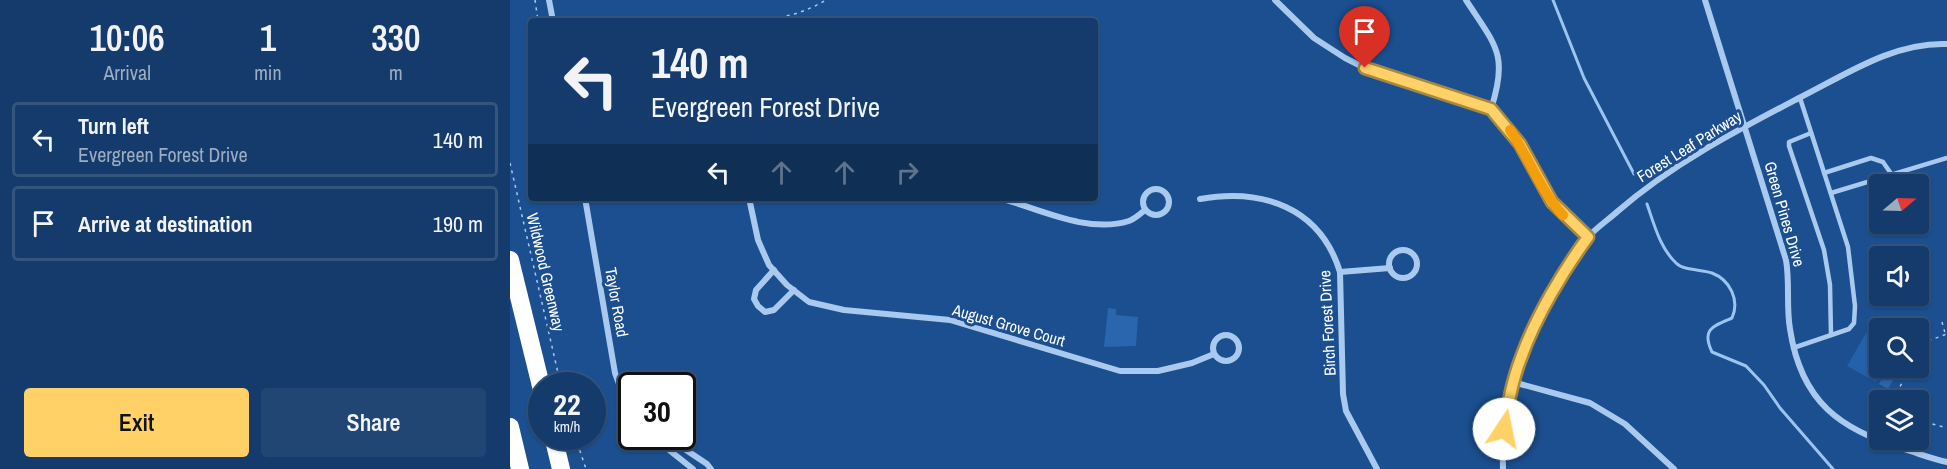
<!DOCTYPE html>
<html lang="en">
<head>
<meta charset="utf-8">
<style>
  :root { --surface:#143b6b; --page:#214673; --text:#f1f3f6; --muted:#9dadc1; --line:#33557e; --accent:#ffd166 }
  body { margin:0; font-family:"Archivo Narrow",sans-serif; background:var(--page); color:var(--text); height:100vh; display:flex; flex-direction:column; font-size:22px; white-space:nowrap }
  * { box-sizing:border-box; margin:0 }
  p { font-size:20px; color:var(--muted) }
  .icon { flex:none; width:33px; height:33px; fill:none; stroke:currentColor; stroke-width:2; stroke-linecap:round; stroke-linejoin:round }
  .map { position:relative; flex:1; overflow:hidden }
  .panel { display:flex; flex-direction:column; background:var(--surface); width:510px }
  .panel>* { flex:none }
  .hud { position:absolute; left:18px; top:18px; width:570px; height:183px; border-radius:6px; box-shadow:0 2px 4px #0004,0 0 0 2px var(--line); background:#143b6b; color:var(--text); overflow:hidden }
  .needle { width:39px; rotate:71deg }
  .buttons { position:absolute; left:1359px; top:174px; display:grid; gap:12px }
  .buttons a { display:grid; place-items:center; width:60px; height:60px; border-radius:6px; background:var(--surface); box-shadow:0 2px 4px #0004,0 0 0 2px var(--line); font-size:30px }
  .speed { position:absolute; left:18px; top:372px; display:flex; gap:12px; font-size:30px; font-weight:700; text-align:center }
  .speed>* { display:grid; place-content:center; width:78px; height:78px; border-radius:50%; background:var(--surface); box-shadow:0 2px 4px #0004,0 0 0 2px var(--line); line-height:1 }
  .speed small { font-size:15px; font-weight:400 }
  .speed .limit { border:3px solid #111; border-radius:9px; background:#fff; color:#111 }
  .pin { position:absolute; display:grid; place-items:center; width:51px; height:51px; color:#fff; margin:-62px -26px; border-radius:50% 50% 50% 0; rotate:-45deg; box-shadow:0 0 6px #0007 }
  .pin .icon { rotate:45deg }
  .me { position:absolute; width:66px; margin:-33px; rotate:11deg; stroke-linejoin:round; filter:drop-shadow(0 0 4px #0008) }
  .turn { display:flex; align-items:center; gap:21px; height:126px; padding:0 24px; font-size:27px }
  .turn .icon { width:78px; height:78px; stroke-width:2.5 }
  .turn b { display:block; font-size:42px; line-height:51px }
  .lanes { display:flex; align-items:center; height:57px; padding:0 24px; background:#0003; justify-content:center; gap:30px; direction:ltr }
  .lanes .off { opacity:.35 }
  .eta { display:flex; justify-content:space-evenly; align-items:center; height:102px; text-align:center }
  .eta b { font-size:36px; font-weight:600; line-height:42px }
  .button { display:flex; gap:12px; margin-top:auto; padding:12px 24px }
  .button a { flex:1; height:69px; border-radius:6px; background:var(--accent); color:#111; font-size:24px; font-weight:600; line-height:69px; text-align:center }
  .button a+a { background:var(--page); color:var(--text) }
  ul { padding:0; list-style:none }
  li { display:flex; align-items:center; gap:18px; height:75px; margin:0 12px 9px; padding:0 12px; border:3px solid var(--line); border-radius:6px }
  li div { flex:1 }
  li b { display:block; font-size:22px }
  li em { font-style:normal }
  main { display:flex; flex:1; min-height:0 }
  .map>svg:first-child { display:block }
  .green { fill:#2461a8 }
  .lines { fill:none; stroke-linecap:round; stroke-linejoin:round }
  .stream { stroke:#9cc4f0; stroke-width:3 }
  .building { fill:#2a66ad }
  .path { stroke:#a9c9ee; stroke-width:1.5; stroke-dasharray:3 4.5; stroke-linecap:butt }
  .lane { stroke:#a9c9ee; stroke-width:4.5 }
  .street { stroke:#a9c9ee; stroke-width:6 }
  .highway { stroke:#fff; stroke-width:18 }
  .route-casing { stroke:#a68842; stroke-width:15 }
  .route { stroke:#ffd166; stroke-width:10 }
  .slow { stroke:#f59e0b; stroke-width:10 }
  .labels { text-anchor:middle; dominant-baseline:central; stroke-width:6; stroke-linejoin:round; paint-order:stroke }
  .street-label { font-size:16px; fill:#fff; stroke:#1b4f8f }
</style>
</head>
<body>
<main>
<section class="panel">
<div class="eta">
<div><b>10:06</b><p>Arrival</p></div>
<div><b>1</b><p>min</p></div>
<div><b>330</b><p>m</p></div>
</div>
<ul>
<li><svg class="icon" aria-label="left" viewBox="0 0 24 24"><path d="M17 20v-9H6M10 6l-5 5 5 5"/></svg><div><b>Turn left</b><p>Evergreen Forest Drive</p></div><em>140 m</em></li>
<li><svg class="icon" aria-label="arrive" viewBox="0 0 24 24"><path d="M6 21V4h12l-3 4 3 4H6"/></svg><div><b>Arrive at destination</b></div><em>190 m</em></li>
</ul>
<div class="button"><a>Exit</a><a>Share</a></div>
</section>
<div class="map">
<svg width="1437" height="469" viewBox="0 0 1437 469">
  <rect width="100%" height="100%" fill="#1b4f8f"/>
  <path class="green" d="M1356,333l13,8 1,27h4l-8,14 -29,-16z"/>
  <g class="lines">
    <g class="stream">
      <path d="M1043,0l31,78 50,96"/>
      <path d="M1137,204c7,20 13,44 29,59 8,8 25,6 36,10 18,7 28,27 20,45 -19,8 -31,11 -20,34l34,14 18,19 16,23 53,61"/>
    </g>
  </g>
  <g class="building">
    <path d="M598,308l8,1v6l22,2 -2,29 -32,1z"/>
    <path d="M1377,368h13l-12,21 -9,-5z"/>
  </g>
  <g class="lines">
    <g class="path">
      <path d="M25,0l3,21"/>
      <path d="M232,21c34,-2 55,-4 84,-21"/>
      <path d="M0,163l51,223"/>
      <path d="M1432,322l3,11"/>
      <path d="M1408,350l4,-7 25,-9"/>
      <path d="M1386,400l-1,-4 15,-28"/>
      <path d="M1408,420l29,8"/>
      <path d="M65,436l11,33"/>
    </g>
    <g class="lane">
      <path d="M1301,133l-22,9v4l35,104 6,35 1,50"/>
      <path d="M1314,173l47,-15 12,4 9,13"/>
      <path d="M1321,193l116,-35"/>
      <path d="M1283,348l56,-19 5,-6 1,-17 -7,-59 -48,-149"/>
    </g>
    <g class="street">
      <path d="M39,0l4,21"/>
      <path d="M765,0l39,38 31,20 20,10 126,41 29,35 32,58 36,35"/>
      <path d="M956,0c29,45 43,54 25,109"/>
      <path d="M1195,0l81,260c4,23 0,46 4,69 11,73 50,101 117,121 13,4 26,9 40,12"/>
      <circle cx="646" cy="202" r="13"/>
      <path d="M75,198l30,175 7,19 10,16"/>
      <path d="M239,198l9,42 11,25 18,20 22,17 35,8 106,10 170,51h38l34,-8 22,-9"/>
      <path d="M490,198c39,11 88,36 129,23 6,-2 11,-7 16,-11"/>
      <path d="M690,199c62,-11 120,8 140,73l3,122 3,17 31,58"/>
      <circle cx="893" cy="264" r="14"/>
      <path d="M264,270l-18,20 -2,9 4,7 7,6 9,-2 20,-20"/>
      <path d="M830,272l50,-4"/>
      <circle cx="716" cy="348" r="13"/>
      <path d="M1003,382l77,21 35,21 49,45"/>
      <path d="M144,436l5,6 34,27"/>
      <path d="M155,436l42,28 4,5"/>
      <path d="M993,469c-2,-73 21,-127 58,-188 8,-14 15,-31 26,-43 9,-10 21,-18 31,-27 54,-47 118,-80 181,-113 46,-23 94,-56 148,-54"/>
    </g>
    <g class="highway">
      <path d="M0,260l32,130"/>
      <path d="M0,427l10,42"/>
      <path d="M43,436l8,33"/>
    </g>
  </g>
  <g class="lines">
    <g class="route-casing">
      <path id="route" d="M855,68l126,41 29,35 32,58 36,35c-25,34 -53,81 -67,121 -9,23 -13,47 -17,71"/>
    </g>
    <use href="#route" class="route"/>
    <path class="slow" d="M1000,130c19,27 30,60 53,85"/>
  </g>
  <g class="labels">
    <g class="street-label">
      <text transform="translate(1179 146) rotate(-32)">Forest Leaf Parkway</text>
      <text transform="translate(1275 214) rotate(74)">Green Pines Drive</text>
      <text transform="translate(36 272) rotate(77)">Wildwood Greenway</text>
      <text transform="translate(107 302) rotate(80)">Taylor Road</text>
      <text transform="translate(817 323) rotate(-93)">Birch Forest Drive</text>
      <text transform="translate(499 325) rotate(16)">August Grove Court</text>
    </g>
  </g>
</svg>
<div class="buttons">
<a><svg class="needle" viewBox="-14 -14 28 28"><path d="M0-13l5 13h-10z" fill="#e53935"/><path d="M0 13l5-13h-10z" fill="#9dadc1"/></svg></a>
<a><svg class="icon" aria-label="sound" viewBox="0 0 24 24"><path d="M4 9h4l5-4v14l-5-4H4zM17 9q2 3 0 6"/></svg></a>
<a><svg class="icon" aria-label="search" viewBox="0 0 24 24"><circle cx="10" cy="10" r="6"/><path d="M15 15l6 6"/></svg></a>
<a><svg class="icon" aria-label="layers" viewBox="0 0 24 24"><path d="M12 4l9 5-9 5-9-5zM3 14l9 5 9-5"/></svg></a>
</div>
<div class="speed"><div>22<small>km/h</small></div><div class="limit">30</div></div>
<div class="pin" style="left:855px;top:68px;background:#d93025"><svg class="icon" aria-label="arrive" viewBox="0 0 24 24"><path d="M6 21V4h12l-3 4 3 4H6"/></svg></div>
<svg class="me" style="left:994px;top:429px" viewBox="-20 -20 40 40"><circle r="19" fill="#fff"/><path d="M0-13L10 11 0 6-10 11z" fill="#ffd166"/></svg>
<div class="hud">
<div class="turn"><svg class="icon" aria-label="left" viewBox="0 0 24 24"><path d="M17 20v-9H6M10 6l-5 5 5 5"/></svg><div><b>140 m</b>Evergreen Forest Drive</div></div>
<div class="lanes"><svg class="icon" aria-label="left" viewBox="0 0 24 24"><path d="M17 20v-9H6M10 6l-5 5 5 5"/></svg><svg class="icon off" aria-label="ahead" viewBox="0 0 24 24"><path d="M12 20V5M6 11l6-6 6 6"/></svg><svg class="icon off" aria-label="ahead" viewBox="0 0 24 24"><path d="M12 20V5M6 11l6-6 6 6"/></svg><svg class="icon off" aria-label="right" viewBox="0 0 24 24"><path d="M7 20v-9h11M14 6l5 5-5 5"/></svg></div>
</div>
</div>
</main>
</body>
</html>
